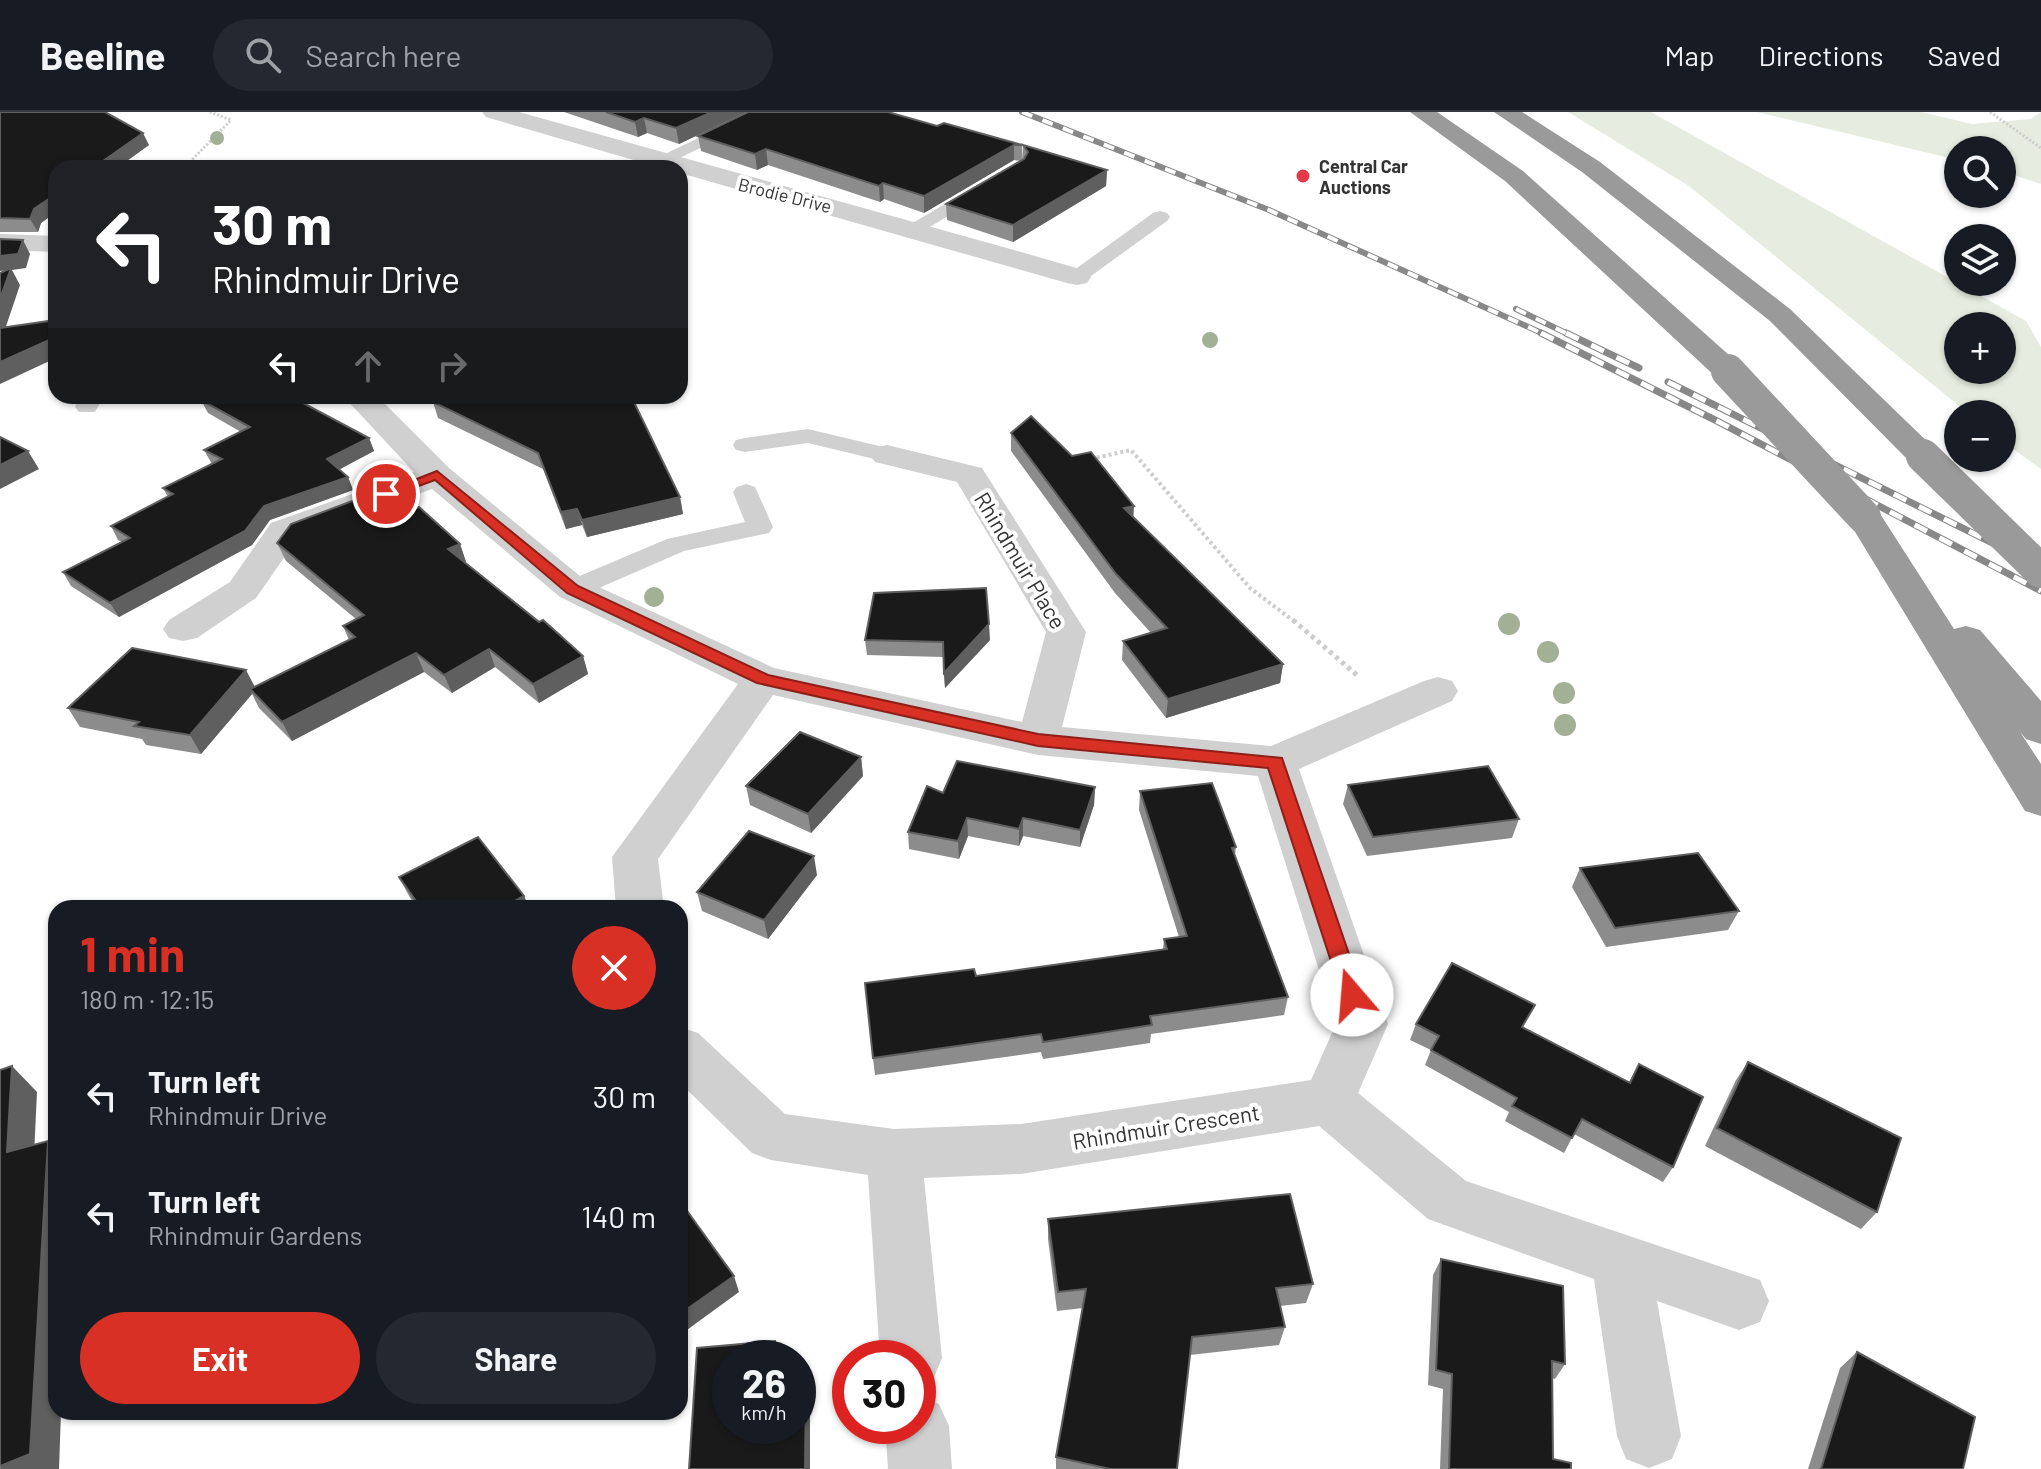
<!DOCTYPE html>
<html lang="en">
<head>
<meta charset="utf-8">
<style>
  :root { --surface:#171b24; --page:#242831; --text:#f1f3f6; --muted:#9ea1a6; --line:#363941; --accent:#d93025 }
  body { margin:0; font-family:Barlow,sans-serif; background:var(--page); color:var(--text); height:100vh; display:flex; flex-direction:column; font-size:30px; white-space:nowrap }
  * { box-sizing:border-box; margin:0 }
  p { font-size:26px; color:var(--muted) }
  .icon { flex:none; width:44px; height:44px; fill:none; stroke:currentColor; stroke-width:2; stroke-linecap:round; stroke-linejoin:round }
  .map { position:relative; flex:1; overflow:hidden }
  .details { position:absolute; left:48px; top:788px; width:640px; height:520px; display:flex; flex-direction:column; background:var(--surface); border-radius:24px; box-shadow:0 2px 6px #0004 }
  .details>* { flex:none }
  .top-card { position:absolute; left:48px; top:48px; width:640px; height:244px; border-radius:24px; box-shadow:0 2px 6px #0004; background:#202124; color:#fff; overflow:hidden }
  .fabs { position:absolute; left:1944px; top:24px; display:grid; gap:16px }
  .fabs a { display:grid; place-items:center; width:72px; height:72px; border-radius:50%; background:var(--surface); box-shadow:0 2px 6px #0004; font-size:40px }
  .speed { position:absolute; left:712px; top:1228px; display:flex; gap:16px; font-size:40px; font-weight:700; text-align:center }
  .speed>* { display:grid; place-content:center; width:104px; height:104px; border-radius:50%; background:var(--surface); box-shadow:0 2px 6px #0004; line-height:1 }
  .speed small { font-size:20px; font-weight:400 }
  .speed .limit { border:12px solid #d22; background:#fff; color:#111 }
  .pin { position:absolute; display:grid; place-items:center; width:68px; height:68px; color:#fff; margin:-34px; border:4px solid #fff; border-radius:50%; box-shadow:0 2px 8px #0007 }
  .me { position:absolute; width:88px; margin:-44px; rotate:342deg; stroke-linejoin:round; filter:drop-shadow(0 0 6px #0008) }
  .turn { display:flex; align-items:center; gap:28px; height:168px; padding:0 32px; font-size:36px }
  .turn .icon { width:104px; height:104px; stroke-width:2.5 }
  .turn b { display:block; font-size:56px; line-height:68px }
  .lanes { display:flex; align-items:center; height:76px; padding:0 32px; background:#0003; justify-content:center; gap:40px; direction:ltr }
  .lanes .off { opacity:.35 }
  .round { display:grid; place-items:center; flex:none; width:84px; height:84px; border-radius:42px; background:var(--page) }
  .overview { display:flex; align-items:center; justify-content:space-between; height:136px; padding:0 32px }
  h1 { font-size:48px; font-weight:700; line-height:60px; color:var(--accent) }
  .action { display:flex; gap:16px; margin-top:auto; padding:16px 32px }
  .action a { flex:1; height:92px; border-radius:48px; background:var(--accent); color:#fff; font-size:32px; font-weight:700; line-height:92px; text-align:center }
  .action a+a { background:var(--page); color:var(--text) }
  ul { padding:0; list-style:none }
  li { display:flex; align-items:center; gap:24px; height:120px; padding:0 32px }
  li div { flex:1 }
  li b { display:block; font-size:30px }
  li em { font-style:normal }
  header { display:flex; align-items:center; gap:48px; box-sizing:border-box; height:112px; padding:0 40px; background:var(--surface); border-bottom:2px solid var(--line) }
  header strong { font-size:38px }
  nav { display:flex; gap:44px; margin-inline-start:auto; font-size:28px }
  .search { width:560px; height:72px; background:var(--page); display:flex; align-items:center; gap:20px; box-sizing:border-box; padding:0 28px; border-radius:44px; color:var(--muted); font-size:30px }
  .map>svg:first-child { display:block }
  .green { fill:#e6ecdf; fill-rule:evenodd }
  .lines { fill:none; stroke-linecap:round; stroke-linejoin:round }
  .path-far2 { stroke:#cdcdcd; stroke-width:3; stroke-dasharray:2 2; stroke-linecap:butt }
  .path-far1 { stroke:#cdcdcd; stroke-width:4; stroke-dasharray:3 3; stroke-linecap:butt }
  .path { stroke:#cdcdcd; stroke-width:5; stroke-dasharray:4 4; stroke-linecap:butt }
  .service { fill:#d0d0d0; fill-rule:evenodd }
  .minor { fill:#d0d0d0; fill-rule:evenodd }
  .motorway { fill:#9a9a9a; fill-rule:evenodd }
  .rail-far1-casing { stroke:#888; stroke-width:6 }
  .rail-casing { stroke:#888; stroke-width:7 }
  .rail-far1 { stroke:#fff; stroke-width:4; stroke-dasharray:11; stroke-linecap:butt }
  .rail { stroke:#fff; stroke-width:5; stroke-dasharray:14; stroke-linecap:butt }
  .motorway-bridge { stroke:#9a9a9a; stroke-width:34 }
  .tree { fill:#a2b095 }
  .wall { fill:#8c8c8c }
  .shaded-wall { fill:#5f5f5f }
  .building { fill:#1a1a1a; stroke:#5f5f5f; stroke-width:2 }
  .route { fill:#d93025; stroke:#8d1f18; stroke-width:2 }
  .poi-dot { fill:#e63946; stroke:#fff; stroke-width:3 }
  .labels { text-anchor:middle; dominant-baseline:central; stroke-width:8; stroke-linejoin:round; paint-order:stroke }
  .far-poi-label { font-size:18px; font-weight:bold; fill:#333; stroke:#fff; text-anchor:start }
  .far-street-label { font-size:18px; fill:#333; stroke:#fff }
  .street-label { font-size:22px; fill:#333; stroke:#fff }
</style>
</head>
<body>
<header>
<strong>Beeline</strong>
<div class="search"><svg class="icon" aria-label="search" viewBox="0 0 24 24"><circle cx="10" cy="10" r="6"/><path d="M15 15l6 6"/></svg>Search here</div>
<nav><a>Map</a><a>Directions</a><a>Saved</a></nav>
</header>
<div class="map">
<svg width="2041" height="1357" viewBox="0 0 2041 1357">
  <rect width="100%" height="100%" fill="#fff"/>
  <g class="green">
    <path d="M1568,0h83l375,209 15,26v122l-39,-28v-27h-33l-280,-228zM1958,214h44v44h-44z"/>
    <path d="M1757,0h164l51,12 59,-5 10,-7v72l-39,-13v-21h-44v10z"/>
  </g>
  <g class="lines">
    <g class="path-far2">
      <path d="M1990,0l51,36"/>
      <path d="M184,56l47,-48 -21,-8"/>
    </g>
    <path class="path-far1" d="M1091,347l40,-9 119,138 45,34"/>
    <path class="path" d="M1293,508l65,56"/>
    <g class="service">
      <path d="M753,0h22l-112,54h-12l-3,-4z"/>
      <path d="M984,69l7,2 2,4 -2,4 -70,41 -7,2 -10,-6z"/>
      <path d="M1160,99l7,2 3,4 -3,4 -83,60h-14l-3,-4 3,-4 83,-60z"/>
      <path d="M80,284h24l-9,16h-16l-4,-5z"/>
      <path d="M808,317l88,21 3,5 -3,5 -9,2 -79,-19 -63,9 -9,-2 -3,-5 3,-5 9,-2z"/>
      <path d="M746,372l9,3 18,40 -4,6 -85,18 -101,44 -10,3 -10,-3 -4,-6 4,-6 104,-44 78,-17 -12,-30 4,-5z"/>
    </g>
    <g class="minor">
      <path d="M482,0h37l495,138 73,21 4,6 -4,6 -10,2 -10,-2 -387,-110v-5h-19l-175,-51z"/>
      <path d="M0,122l56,2v16l-56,-2z"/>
      <path d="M343,284h34l72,72 137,113 188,87 248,54 24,-90 -89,-150 -82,-20 -5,-7 5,-7 12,-3 95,23 104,164 -24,95 209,19 153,-65 14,-4 14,4 6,10 -6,10 -153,68 89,255 -30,69 108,88 294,99 9,21 -9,21 -21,8 -82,-29 24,135 -9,23 -23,9 -23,-9 -9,-23 -23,-157 -166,-60 -109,-93 -298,48 -97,4 18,180 -9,22 -15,6v-28h-38l-12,-183 -97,-15 -19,-7 -72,-70v-56l18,6 87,81 109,15 127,-5 290,-44 25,-56 -78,-248 -220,-21 -265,-60 -115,164 6,49h-48l-4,-51 126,-173 -178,-87 -128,-108 -135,50 -41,59 -59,40 -14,3 -14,-3 -6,-9 6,-9 61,-38 41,-59 143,-51z"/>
      <path d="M918,1283l21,9 10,22 3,43h-64l-3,-43h33z"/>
    </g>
    <g class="motorway">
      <path d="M1410,0h27l86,59 216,193 5,7 -5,7 -11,2 -11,-2 -212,-197z"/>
      <path d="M1494,0h28l78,50 190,147 145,140 5,7 -5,7 -12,3 -12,-3 -141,-142 -188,-149z"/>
      <path d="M1864,394l13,3 77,120 12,-3 14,4 61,71v43l-15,-5 -6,-7 21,32v52l-16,-5 -179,-294 5,-8z"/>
    </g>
    <g class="rail-far1-casing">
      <g id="rail-far1">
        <path d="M1022,0l247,98 277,125"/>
        <path d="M1516,197l54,26"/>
      </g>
    </g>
    <g class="rail-casing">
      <g id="rail">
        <path d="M1541,221l176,88 324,170"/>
        <path d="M1566,221l73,35"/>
        <path d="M1668,270l373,185"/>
      </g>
    </g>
    <use href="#rail-far1" class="rail-far1"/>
    <use href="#rail" class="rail"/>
    <g class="motorway-bridge">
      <path d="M1728,259l136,146"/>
      <path d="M1923,344l118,115"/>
    </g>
  </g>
  <g class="tree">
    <circle cx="217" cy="26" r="7"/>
    <circle cx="1210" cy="228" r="8"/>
    <circle cx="654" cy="485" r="10"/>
    <circle cx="1509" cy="512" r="11"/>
    <circle cx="1548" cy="540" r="11"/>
    <circle cx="1564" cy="581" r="11"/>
    <circle cx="1565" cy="613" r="11"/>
  </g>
  <g class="wall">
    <path d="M0,0l149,33 -32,23h-61v44l-15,11 -3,9h-38z"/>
    <path d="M564,0h182l-67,32 -32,-11 -9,4z"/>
    <path d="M698,24l324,9v15l1,-15 84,25 -1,16 -93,56 -66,-22 -1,-16 74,-43 -6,-1 -90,53 -40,-14 -4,3 -112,-37 -11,5 -56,-19z"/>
    <path d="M201,288l168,38 5,13 -35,18 9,8 5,13 -83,30 -18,25 -133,72 -48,-31 -8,-14 59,-30 -4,-2 -7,-14 57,-29 -5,-9 49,-24 -8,-14 37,-18 -33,-19z"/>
    <path d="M433,290l247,95 3,17 -96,23 -5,-12 -16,4 -23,-60 -105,-51z"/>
    <path d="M1011,321l122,84 150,147 -3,19 -114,35 -44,-58 1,-19 28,-8 -36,-40 -104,-142z"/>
    <path d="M397,404l63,28 6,18h-1l118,94 5,18 -49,29 -44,-36 -43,26 -28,-21 -132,69 -33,-33 -7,-14 -51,60 -55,-9 -4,-6 -62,-12 -12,-19 187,-21 94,-47 -6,-14 13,-7 -70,-58 -9,-18z"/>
    <path d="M865,528h125l-45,48 -2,-31 -76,-2z"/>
    <path d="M861,645l2,19 -52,57 -61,-28 -4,-19z"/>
    <path d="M1348,673l171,34 -7,19 -145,18 -24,-52z"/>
    <path d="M1095,675l-1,18 -14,42 -57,-11 -4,10 -51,-10 -9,23 -50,-10 -1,-17 35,-39z"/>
    <path d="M1140,679l96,56 -1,8 53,142 -4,18 -133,19 -1,9 -107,16 -2,-7 -166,23 -2,-17 103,-82 187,-27 1,-10 15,-2 -40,-127z"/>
    <path d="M1580,756l159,43 -11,19 -122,17 -34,-60z"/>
    <path d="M817,763l-49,64 -66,-28 -5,-19z"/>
    <path d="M399,765l125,19 5,12h-112l-8,-12z"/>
    <path d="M1416,912l107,4 106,54 10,-18 34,103 -10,15 -89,-48 -10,19 -59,-32 4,-9 -84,-47 6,-15 -21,-10z"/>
    <path d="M1748,950l129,150 -16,17 -156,-83 31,-66z"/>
    <path d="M1048,1107l265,65 -7,19 -26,3 5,21 -6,18 -89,10 -13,114h-121v-12l27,-149 -26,3 -9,-72z"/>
    <path d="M1441,1147l124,105 -10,15 -3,-1 1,81 18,10h-131l3,-80 -15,-4 5,-110z"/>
    <path d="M1857,1240l106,117h-155l32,-101z"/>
  </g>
  <g class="shaded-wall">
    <path d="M712,0h34l-67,32 -3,-16z"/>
    <path d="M644,6l3,15 -9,4 -3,-15z"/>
    <path d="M143,21l6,12 -32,23h-24z"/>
    <path d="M1014,33v15l-90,53v-17z"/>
    <path d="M766,37l2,16 -11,5 -2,-16z"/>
    <path d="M1107,58l-1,16 -93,56v-17z"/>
    <path d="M883,71l1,16 -4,3 -1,-16z"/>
    <path d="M56,82v18l-15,11 -3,9 -8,-13 4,-10z"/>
    <path d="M23,128l7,14 -4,14 -14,2 8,15 -20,59v-45l10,-29 -10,1v-15z"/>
    <path d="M56,225v21l-56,26v-22z"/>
    <path d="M369,326l5,13 -41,22 -6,-14z"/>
    <path d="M28,339l11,18 -39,20v-24z"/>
    <path d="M348,365l5,13 -83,30 -18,25 -133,72 -9,-14 154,-97z"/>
    <path d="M680,385l3,17 -96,23 -5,-17z"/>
    <path d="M1134,394l-1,18 -9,-16z"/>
    <path d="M577,397l5,16 -16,4 -5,-17z"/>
    <path d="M460,432l6,18 -11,5 -7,-18z"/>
    <path d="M989,512l1,16 -45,48 -1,-15z"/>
    <path d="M489,537l6,18 -43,26 -8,-18z"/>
    <path d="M416,541l8,19 -132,69 -10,-19z"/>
    <path d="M583,544l5,18 -49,29 -6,-19z"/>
    <path d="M1283,552l-3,19 -114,35 2,-19z"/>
    <path d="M246,558l10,19h-6l2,5 -51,60 -11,-19z"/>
    <path d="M861,645l2,19 -52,57 -3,-19z"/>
    <path d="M1095,675l-1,18 -14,42v-17z"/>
    <path d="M967,706l1,18 -9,23 -1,-18z"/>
    <path d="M1023,706v18l-4,10v-17z"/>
    <path d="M814,744l3,19 -49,64 -4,-19z"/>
    <path d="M524,784l5,12h-27z"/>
    <path d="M12,954l25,26 -4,84 -26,-24z"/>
    <path d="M48,1029l8,8v263h5l-2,57h-59z"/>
    <path d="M734,1164l5,16 -59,43v-21z"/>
    <path d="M775,1229l4,17h-5z"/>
    <path d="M806,1272l4,15v70h-5z"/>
  </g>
  <g class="building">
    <path d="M0,0h105l38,21 -50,35h-37v26l-22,15 -4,10 -30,-1z"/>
    <path d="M606,0h106l-36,16 -32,-10 -9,4z"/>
    <path d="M748,0h140l49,14 7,-3 78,22h-8l-90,51 -41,-13 -4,3 -113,-37 -11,5 -57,-18z"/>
    <path d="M1023,33l84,25 -94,55 -67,-21 78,-45 4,-7z"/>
    <path d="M0,127l23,1 -5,14 -18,2z"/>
    <path d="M11,156l-11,31v-26z"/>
    <path d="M56,208v17l-56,25v-34z"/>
    <path d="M209,284h81l79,42 -42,21 21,18 -84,29 -19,25 -135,72 -47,-31 67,-34 -19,-12 62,-32 -10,-6 59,-29 -18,-9 46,-23 -49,-27z"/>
    <path d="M444,284h187l49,101 -98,23 -5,-11 -16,3 -23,-59 -105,-51z"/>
    <path d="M1031,304l41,40 19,-4 43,54 -10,2 159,156 -115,35 -45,-58 44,-13 -51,-54 -105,-141z"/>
    <path d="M0,325l28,14 -28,14z"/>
    <path d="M371,382l26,22 22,-9 41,37 -12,5 91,73 4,-2 40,36 -50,28 -44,-35 -45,26 -28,-22 -134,69 -32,-33 105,-52 -12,-11 21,-11 -87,-72 14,-19z"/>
    <path d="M986,476l3,36 -45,49 -1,-31 -78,-2 9,-47z"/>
    <path d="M132,536l114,22 -56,65 -56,-9 5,-4 -71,-14z"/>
    <path d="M800,620l61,25 -53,57 -62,-28z"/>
    <path d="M957,649l138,26 -15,43 -57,-12 -4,11 -52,-11 -9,23 -50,-9 19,-46 16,7z"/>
    <path d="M1488,654l31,53 -146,18 -25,-52z"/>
    <path d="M1212,671l24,64 -4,1 56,149 -138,19 2,9 -109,17 -2,-8 -168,24 -8,-75 109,-14 2,7 191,-27 -3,-10 23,-3 -47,-145z"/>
    <path d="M749,719l65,25 -50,64 -67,-28z"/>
    <path d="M478,725l46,59 -22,12h-81l-22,-31z"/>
    <path d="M1698,741l41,58 -124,17 -35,-60z"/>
    <path d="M1452,851l83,42 -13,22 108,56 9,-19 64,33 -30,70 -91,-48 -10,19 -60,-32 5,-8 -86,-48 8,-14 -23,-12z"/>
    <path d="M1748,950l153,76 -24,74 -160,-84z"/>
    <path d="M12,954l-5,86 41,-11 -18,313 -30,12v-396z"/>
    <path d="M1290,1082l23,90 -37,4 9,39 -93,10 -15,132h-67l-54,-12 30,-168 -28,3 -10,-73z"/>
    <path d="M680,1089l54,75 -54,38z"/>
    <path d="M1441,1147l122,27 2,78 -13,-3 1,98 18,4v6h-122l3,-95 -16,-4z"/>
    <path d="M775,1229l-1,17h-44v68h68v-41l8,-1 -1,85h-116l8,-121z"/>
    <path d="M1857,1240l118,65 -12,52h-142z"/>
  </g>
  <path class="route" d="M437,359l141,115 190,89 270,59 244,24 81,237 -3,6 -8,2 -7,-2 -3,-6 -74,-227 -230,-22 -281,-63 -190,-90 -132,-113 -49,18 -7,-4z"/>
  <circle class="poi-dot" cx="1303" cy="64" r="8"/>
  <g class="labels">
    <g class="far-poi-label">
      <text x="1319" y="54">Central Car<tspan x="1319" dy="21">Auctions</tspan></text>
    </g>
    <g class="far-street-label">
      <text transform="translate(785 83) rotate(14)">Brodie Drive</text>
    </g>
    <g class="street-label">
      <text transform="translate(1021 448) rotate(59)">Rhindmuir Place</text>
      <text transform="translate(1166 1014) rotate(-9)">Rhindmuir Crescent</text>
    </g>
  </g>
</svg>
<div class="fabs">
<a><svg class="icon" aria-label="search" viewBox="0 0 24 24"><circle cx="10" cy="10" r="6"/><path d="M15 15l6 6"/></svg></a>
<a><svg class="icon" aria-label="layers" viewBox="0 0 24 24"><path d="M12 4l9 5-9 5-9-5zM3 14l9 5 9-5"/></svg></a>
<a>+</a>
<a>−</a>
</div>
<div class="speed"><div>26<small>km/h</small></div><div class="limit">30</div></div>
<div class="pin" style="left:386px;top:382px;background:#d93025"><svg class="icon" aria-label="arrive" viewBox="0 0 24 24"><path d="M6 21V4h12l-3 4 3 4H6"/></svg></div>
<svg class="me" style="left:1352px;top:883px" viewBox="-20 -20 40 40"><circle r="19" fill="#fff"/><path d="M0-13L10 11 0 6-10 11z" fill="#d93025"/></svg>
<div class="top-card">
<div class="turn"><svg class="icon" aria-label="left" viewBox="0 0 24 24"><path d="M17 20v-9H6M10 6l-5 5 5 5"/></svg><div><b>30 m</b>Rhindmuir Drive</div></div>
<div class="lanes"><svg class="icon" aria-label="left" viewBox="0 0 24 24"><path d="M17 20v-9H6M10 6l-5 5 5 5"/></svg><svg class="icon off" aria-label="ahead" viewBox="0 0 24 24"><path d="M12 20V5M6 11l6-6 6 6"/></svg><svg class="icon off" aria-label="right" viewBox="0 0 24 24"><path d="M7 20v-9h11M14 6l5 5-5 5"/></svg></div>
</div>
<section class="details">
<div class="overview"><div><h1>1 min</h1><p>180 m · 12:15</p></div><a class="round" style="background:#d93025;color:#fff"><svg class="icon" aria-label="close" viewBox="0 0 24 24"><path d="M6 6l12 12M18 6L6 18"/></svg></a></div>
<ul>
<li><svg class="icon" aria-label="left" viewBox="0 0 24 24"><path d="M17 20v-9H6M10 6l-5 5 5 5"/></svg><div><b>Turn left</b><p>Rhindmuir Drive</p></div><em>30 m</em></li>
<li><svg class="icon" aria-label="left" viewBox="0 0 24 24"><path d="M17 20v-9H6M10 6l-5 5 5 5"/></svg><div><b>Turn left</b><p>Rhindmuir Gardens</p></div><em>140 m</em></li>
</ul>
<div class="action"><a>Exit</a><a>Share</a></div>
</section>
</div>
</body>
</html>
